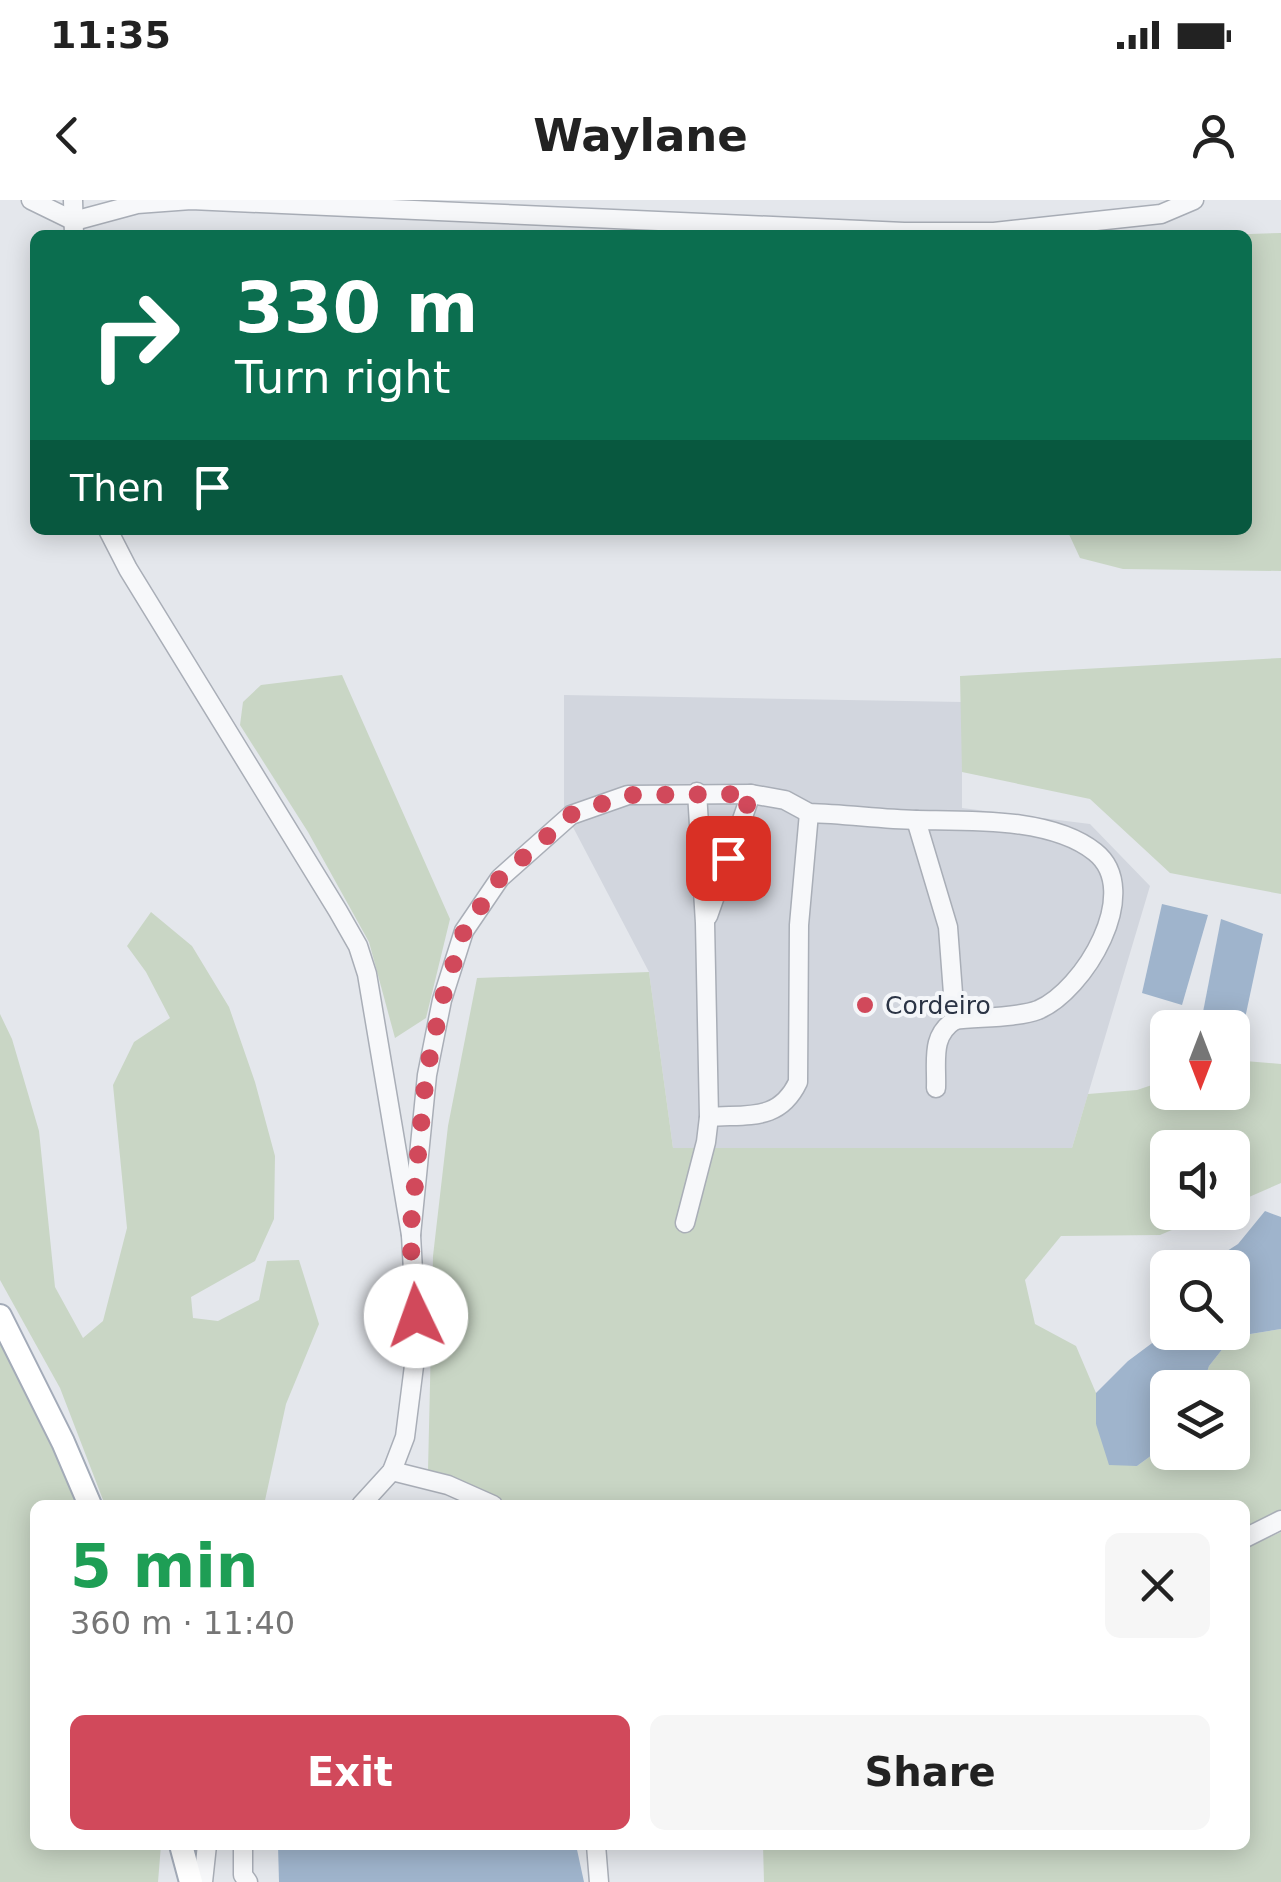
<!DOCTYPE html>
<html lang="en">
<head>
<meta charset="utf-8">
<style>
  :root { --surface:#fff; --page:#f6f6f6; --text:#222; --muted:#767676; --accent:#d1495b }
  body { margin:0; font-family:"DejaVu Sans",sans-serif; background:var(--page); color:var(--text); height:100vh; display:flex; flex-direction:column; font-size:38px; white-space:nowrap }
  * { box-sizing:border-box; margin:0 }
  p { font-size:32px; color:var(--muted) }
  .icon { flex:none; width:55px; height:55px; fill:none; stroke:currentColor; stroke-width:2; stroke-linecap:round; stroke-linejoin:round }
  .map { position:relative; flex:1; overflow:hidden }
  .drawer { position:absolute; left:30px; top:1300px; width:1220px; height:350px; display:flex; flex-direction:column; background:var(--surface); border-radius:15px; box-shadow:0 5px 25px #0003 }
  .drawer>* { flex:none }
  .guide { position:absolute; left:30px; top:30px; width:1222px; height:305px; border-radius:15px; box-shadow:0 5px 25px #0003; background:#0b6e4f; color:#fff; overflow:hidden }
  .needle { width:65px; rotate:180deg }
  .buttons { position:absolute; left:1150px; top:810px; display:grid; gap:20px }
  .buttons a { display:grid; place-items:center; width:100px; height:100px; border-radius:15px; background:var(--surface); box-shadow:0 5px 25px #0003; font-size:50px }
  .pin { position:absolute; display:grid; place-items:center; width:85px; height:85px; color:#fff; margin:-42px; border-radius:20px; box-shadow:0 5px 15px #0006 }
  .me { position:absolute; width:110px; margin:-55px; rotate:357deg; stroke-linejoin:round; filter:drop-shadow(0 0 8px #0008) }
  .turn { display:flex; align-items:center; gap:35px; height:210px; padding:0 40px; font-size:45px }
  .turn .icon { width:130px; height:130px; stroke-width:2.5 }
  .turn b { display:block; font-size:70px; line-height:85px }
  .then { display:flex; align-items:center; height:95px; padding:0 40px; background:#0003; gap:20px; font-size:38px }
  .round { display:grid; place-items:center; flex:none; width:105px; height:105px; border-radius:15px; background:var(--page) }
  .headline { display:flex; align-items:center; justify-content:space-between; height:170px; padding:0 40px }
  h1 { font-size:60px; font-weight:800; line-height:75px; color:#1e9e55 }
  .cta { display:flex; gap:20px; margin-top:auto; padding:20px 40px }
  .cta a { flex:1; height:115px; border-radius:15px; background:var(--accent); color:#fff; font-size:40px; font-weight:800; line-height:115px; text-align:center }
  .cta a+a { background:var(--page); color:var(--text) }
  .status { display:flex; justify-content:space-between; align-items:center; height:70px; padding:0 50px; background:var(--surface); direction:ltr }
  .status svg { height:28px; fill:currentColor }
  header { display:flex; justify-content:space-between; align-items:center; height:130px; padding:0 40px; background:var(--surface); font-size:45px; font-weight:800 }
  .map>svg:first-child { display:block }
  .built { fill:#d2d6de }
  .green { fill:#c9d6c5 }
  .water { fill:#9fb4cc }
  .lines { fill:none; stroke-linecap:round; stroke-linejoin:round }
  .minor-casing { stroke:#a9aeb7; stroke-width:21 }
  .major-casing { stroke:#a3abb8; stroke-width:26 }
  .minor { stroke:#f7f8fa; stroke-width:18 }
  .major { stroke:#fff; stroke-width:22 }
  .route { stroke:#d1495b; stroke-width:18; stroke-dasharray:0 32.4 }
  .poi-dot { fill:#d1495b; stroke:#f4f6f9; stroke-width:4 }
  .labels { text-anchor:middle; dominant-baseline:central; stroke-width:8; stroke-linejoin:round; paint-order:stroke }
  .poi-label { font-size:25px; fill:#2b3445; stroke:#f4f6f9; text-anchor:start }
</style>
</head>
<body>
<div class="status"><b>11:35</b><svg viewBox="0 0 49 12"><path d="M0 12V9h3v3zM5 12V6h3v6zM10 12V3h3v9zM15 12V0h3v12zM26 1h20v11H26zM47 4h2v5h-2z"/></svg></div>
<header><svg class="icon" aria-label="back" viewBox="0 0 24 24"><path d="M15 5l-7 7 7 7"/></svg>Waylane<svg class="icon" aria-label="person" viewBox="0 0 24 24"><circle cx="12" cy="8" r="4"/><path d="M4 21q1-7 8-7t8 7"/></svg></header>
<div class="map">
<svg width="1281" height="1682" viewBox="0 0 1281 1682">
  <rect width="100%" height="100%" fill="#e4e7ec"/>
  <path class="built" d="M564,495l398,7v106l128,16 60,62 -78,262h-399l-24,-176 -85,-162z"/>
  <g class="green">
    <path d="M1281,33v338l-158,-2 -43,-11 -13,-28h181v-295h-28z"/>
    <path d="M1281,458v236l-111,-21 -80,-74 -128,-27 -2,-96z"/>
    <path d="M342,475l108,244 -24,99 -31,20 -26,-96 -61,-110 -68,-107 3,-23 18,-17z"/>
    <path d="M151,712l41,34 37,61 26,75 20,74 -1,63 -19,42 -64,36 2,21 25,3 41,-21 8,-39 32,-1 20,64 -33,80 -22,101h-159l-45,-117 -60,-108v-266l12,25 27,92 16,156 28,51 20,-17 24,-93 -14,-143 21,-43 36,-24 -24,-46 -19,-26z"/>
    <path d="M649,772l24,176h399l16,-54 49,-4 30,-10 1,12h64l1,-32 48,4v119l-48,21 -1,-56h-64v64l44,1 -52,22 -99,1 -36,44 10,44 41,22 20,47v31l41,42 30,-22 1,8h64v-64l-30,-1 7,-21 23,-29 49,-8v182l-36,17v-23h-742l-10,-10 -65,-25 5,-214 15,-130 29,-148z"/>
    <path d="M0,1141l31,56 47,108h-43v340h126l-3,37h-158z"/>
    <path d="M1281,1332v350h-517l-1,-37h482v-297z"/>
  </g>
  <g class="water">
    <path d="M1162,704l46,11 -26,90 -40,-12z"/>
    <path d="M1221,719l42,15 -19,89 -41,-11z"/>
    <path d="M1265,1011l16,6v112l-49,8 -23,29 -7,21 -34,1 -1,56 -30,22 -28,-1 -13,-41v-31l32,-32 39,-29h65v-64l-30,-1 36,-23z"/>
    <path d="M278,1645h298l8,37h-305z"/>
  </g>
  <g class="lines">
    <g class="minor-casing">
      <g id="minor">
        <path d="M31,0l43,21 63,-17 54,-4 713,32h90l167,-18 33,-14"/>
        <path d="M73,0l1,35"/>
        <path d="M108,330l20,39 210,342 20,35 9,28 44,261 6,107 -12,95 -13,34 -31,34"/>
        <path d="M916,620l32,107 7,93c-25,16 -18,41 -19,68"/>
        <path d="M708,716l43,-122"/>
        <path d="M709,917c39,-3 70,5 89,-35l1,-157 10,-112"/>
        <path d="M685,1023l21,-81 3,-25 -4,-194 -8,-131"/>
        <path d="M411,1035l16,-160 15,-75 22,-69 36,-53 71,-63 57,-20 123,-1 34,6 24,13c36,1 71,6 107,7 53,1 135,-3 179,32 49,39 -11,139 -57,158 -21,8 -60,7 -83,10"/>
        <path d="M392,1271l56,14 45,20"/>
        <path d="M1245,1338l36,-18"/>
        <path d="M243,1645v30l5,7"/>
        <path d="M596,1645l3,37"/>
        <path d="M203,1682l4,-37"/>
      </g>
    </g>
    <g class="major-casing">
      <g id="major">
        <path d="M0,1116l63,126 27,63"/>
        <path d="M181,1645l10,37"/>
      </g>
    </g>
    <use href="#minor" class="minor"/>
    <use href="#major" class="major"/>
  </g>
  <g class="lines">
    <path class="route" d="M416,1116l-6,-81 16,-160 16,-75 22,-69 36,-53 72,-64 56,-19 123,-1 -23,64"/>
  </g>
  <circle class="poi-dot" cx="865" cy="805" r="10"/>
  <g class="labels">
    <g class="poi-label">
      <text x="885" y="805">Cordeiro</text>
    </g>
  </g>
</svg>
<div class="buttons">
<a><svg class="needle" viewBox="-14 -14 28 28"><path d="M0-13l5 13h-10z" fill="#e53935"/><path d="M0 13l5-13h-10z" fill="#767676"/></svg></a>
<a><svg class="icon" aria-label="sound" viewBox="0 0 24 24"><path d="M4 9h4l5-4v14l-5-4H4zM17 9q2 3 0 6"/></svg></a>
<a><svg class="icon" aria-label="search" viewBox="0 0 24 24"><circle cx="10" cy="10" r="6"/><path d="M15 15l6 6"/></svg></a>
<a><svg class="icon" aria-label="layers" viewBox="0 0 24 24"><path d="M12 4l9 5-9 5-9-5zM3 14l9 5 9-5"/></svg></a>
</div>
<div class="pin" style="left:728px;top:658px;background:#d93025"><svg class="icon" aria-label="arrive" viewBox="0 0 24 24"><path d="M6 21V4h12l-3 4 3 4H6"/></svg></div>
<svg class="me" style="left:416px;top:1116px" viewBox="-20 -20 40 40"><circle r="19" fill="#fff"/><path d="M0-13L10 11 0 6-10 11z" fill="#d1495b"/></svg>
<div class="guide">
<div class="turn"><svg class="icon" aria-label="right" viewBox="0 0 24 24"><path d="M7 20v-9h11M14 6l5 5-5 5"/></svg><div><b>330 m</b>Turn right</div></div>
<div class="then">Then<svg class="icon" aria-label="arrive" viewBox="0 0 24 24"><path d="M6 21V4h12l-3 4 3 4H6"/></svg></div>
</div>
<section class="drawer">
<div class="headline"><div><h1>5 min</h1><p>360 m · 11:40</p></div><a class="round"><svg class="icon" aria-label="close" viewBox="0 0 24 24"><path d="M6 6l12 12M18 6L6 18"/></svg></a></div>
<div class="cta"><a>Exit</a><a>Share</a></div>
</section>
</div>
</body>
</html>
